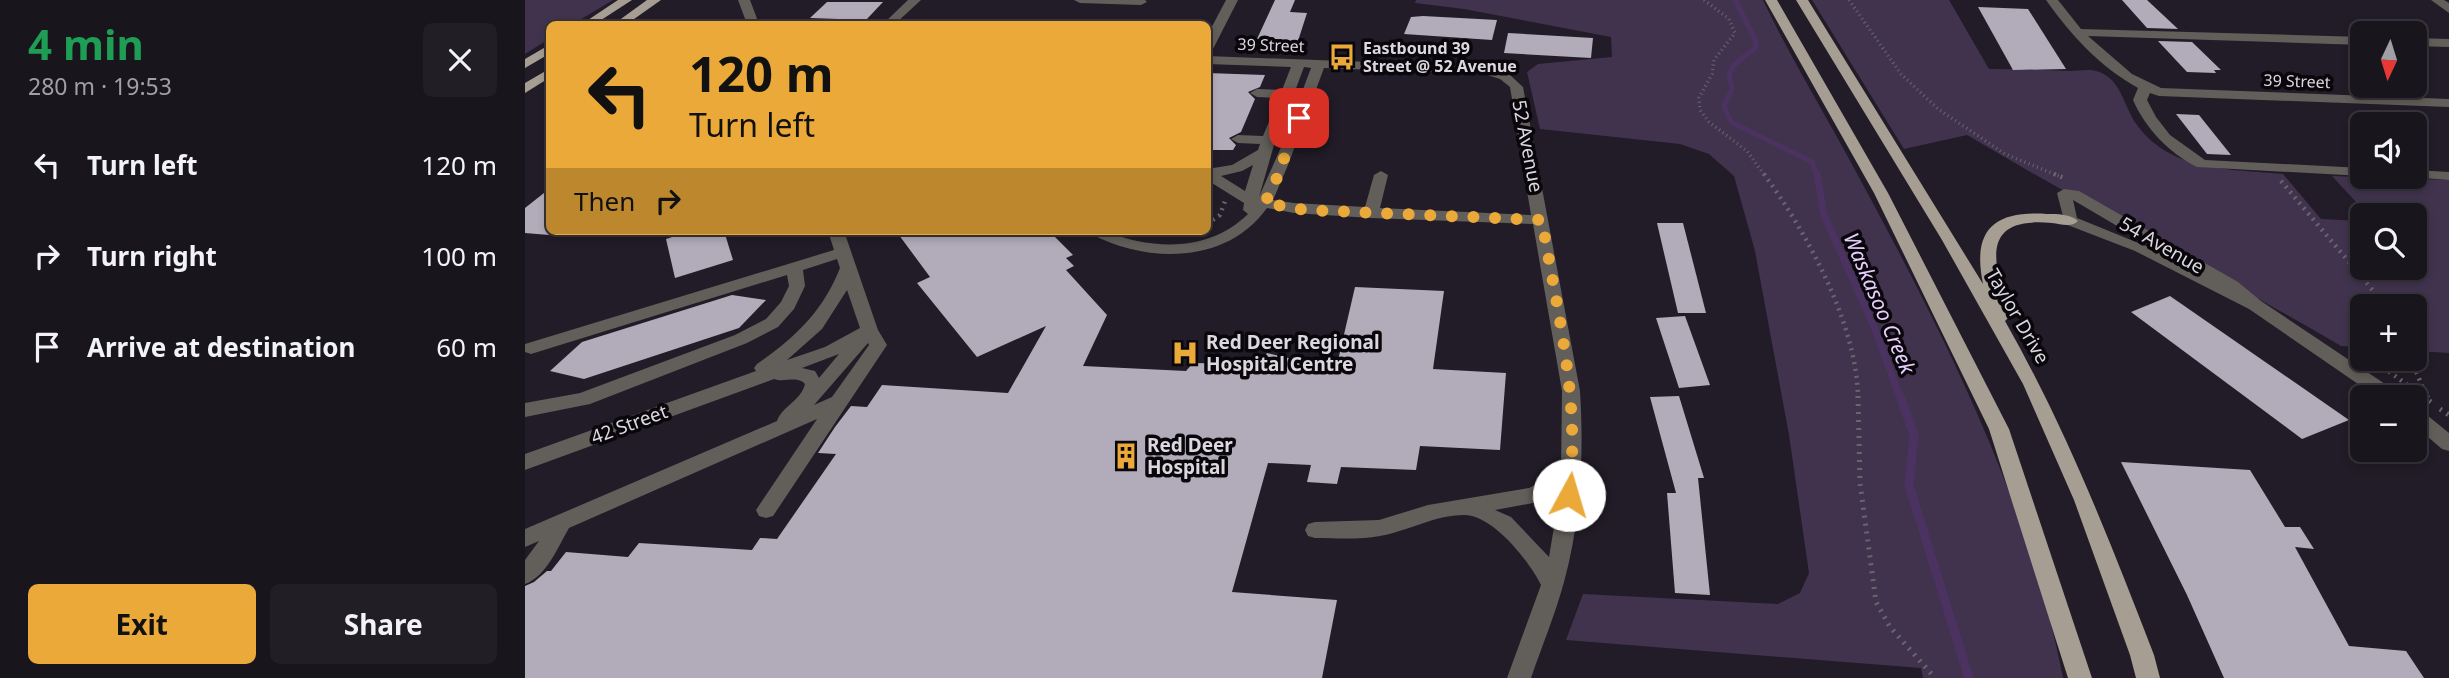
<!DOCTYPE html>
<html lang="en">
<head>
<meta charset="utf-8">
<style>
  :root { --surface:#19151d; --page:#221e26; --text:#f1f3f6; --muted:#9f9fa4; --line:#37343b; --accent:#eba939 }
  body { margin:0; font-family:"Noto Sans",sans-serif; background:var(--page); color:var(--text); height:100vh; display:flex; flex-direction:column; font-size:26px; white-space:nowrap }
  * { box-sizing:border-box; margin:0 }
  p { font-size:23px; color:var(--muted) }
  .icon { flex:none; width:38px; height:38px; fill:none; stroke:currentColor; stroke-width:2; stroke-linecap:round; stroke-linejoin:round }
  .map { position:relative; flex:1; overflow:hidden }
  .sheet { display:flex; flex-direction:column; background:var(--surface); width:525px }
  .sheet>* { flex:none }
  .hud { position:absolute; left:21px; top:21px; width:665px; height:214px; border-radius:10px; box-shadow:0 4px 10px #0003,0 0 0 2px var(--line); background:#eba939; color:#111; overflow:hidden }
  .needle { width:46px; rotate:184deg }
  .buttons { position:absolute; left:1825px; top:21px; display:grid; gap:14px }
  .buttons a { display:grid; place-items:center; width:77px; height:77px; border-radius:10px; background:var(--surface); box-shadow:0 4px 10px #0003,0 0 0 2px var(--line); font-size:35px }
  .pin { position:absolute; display:grid; place-items:center; width:60px; height:60px; color:#fff; margin:-30px; border-radius:14px; box-shadow:0 4px 10px #0006 }
  .me { position:absolute; width:77px; margin:-38px; rotate:6deg; stroke-linejoin:round; filter:drop-shadow(0 0 5px #0008) }
  .turn { display:flex; align-items:center; gap:24px; height:147px; padding:0 28px; font-size:32px }
  .turn .icon { width:91px; height:91px; stroke-width:2.5 }
  .turn b { display:block; font-size:49px; line-height:60px }
  .then { display:flex; align-items:center; height:66px; padding:0 28px; background:#0003; gap:14px; font-size:26px }
  .round { display:grid; place-items:center; flex:none; width:74px; height:74px; border-radius:10px; background:var(--page) }
  .summary { display:flex; align-items:center; justify-content:space-between; height:119px; padding:0 28px }
  h1 { font-size:42px; font-weight:700; line-height:52px; color:#1e9e55 }
  .primary-button { display:flex; gap:14px; margin-top:auto; padding:14px 28px }
  .primary-button a { flex:1; height:80px; border-radius:10px; background:var(--accent); color:#111; font-size:28px; font-weight:700; line-height:80px; text-align:center }
  .primary-button a+a { background:var(--page); color:var(--text) }
  ul { padding:0; list-style:none }
  li { display:flex; align-items:center; gap:21px; height:91px; padding:0 28px }
  li div { flex:1 }
  li b { display:block; font-size:26px }
  li em { font-style:normal }
  main { display:flex; flex:1; min-height:0 }
  .map>svg:first-child { display:block }
  .green { fill:#41334e }
  .lines { fill:none; stroke-linecap:round; stroke-linejoin:round }
  .stream-far2 { stroke:#4b3261; stroke-width:5 }
  .stream-far1 { stroke:#4b3261; stroke-width:7 }
  .stream { stroke:#4b3261; stroke-width:9 }
  .building { fill:#b2abb9 }
  .path-far2 { stroke:#69656e; stroke-width:3.5; stroke-dasharray:1 3.5; stroke-linecap:butt }
  .path-far1 { stroke:#69656e; stroke-width:4.5; stroke-dasharray:2 5; stroke-linecap:butt }
  .path { stroke:#69656e; stroke-width:5; stroke-dasharray:2 6; stroke-linecap:butt }
  .minor { fill:#625e59; fill-rule:evenodd }
  .major { fill:#a69e93; fill-rule:evenodd }
  .route { stroke:#eba939; stroke-width:12; stroke-dasharray:0 21.6 }
  .labels { text-anchor:middle; dominant-baseline:central; stroke-width:7; stroke-linejoin:round; paint-order:stroke }
  .far-street-label { font-size:16px; fill:#dcd8df; stroke:#0a070c }
  .far-poi-label { font-size:16px; font-weight:bold; fill:#dcd8df; stroke:#0a070c; text-anchor:start }
  .street-label { font-size:19px; fill:#dcd8df; stroke:#0a070c }
  .poi-label { font-size:19px; font-weight:bold; fill:#dcd8df; stroke:#0a070c; text-anchor:start }
  .water-label { font-size:21px; font-style:italic; fill:#e7cffe; stroke:#0a070c }
</style>
</head>
<body>
<main>
<section class="sheet">
<div class="summary"><div><h1>4 min</h1><p>280 m · 19:53</p></div><a class="round"><svg class="icon" aria-label="close" viewBox="0 0 24 24"><path d="M6 6l12 12M18 6L6 18"/></svg></a></div>
<ul>
<li><svg class="icon" aria-label="left" viewBox="0 0 24 24"><path d="M17 20v-9H6M10 6l-5 5 5 5"/></svg><div><b>Turn left</b></div><em>120 m</em></li>
<li><svg class="icon" aria-label="right" viewBox="0 0 24 24"><path d="M7 20v-9h11M14 6l5 5-5 5"/></svg><div><b>Turn right</b></div><em>100 m</em></li>
<li><svg class="icon" aria-label="arrive" viewBox="0 0 24 24"><path d="M6 21V4h12l-3 4 3 4H6"/></svg><div><b>Arrive at destination</b></div><em>60 m</em></li>
</ul>
<div class="primary-button"><a>Exit</a><a>Share</a></div>
</section>
<div class="map">
<svg width="1924" height="678" viewBox="0 0 1924 678">
  <rect width="100%" height="100%" fill="#211c27"/>
  <g class="green">
    <path d="M0,0h88l-40,24h-24v15l-24,15z"/>
    <path d="M891,0h347c27,57 61,112 91,168 87,161 174,329 209,510h-140l-2,-10 -355,-28 17,-46 195,10 22,-11 9,-20 -20,-138 -34,-184 -21,-75 -25,-22 -29,-10 -140,-15 -13,-57 11,-8 74,-7 -1,-20 -147,-28 -49,-6z"/>
    <path d="M1287,0h137l40,69c27,0 54,1 81,2 8,0 19,-2 26,0 26,7 27,35 41,54 34,47 94,44 146,49l38,45 41,2 1,47h52v-53h-47l-36,-39 117,4v173l-34,-2v-45h-52l-1,41 -21,-1c-123,-72 -251,-138 -374,-211l-63,14z"/>
  </g>
  <g class="lines">
    <path class="stream-far2" d="M1210,0l20,39 1,8 -22,18 -5,9 3,15 -8,17 7,16 81,40 5,14"/>
    <path class="stream-far1" d="M1292,174l7,41 51,114 25,69"/>
    <path class="stream" d="M1375,396l14,39 -5,50 60,193"/>
  </g>
  <g class="building">
    <path d="M750,0h20l-5,12 17,1 -9,28 -41,-2z"/>
    <path d="M1597,0h25l31,29 -31,-1z"/>
    <path d="M302,2h56l-17,18 -56,-2z"/>
    <path d="M1453,7l50,2 38,60 -53,1z"/>
    <path d="M898,16l74,4 -5,20 -88,-6 7,-17z"/>
    <path d="M983,33l85,5 -2,20 -87,-5z"/>
    <path d="M1633,41l34,1 29,28h-7l2,3 -29,-1z"/>
    <path d="M682,73l58,2 -5,12 -12,5 7,7 -14,33 -12,6 7,7 -3,5h-26z"/>
    <path d="M1651,114l23,1 32,40 -24,-1z"/>
    <path d="M24,189v46l-24,-2v-25z"/>
    <path d="M1132,223h26l23,90h-28z"/>
    <path d="M166,231h33l9,29 -58,18 -9,-39z"/>
    <path d="M371,231h137l3,3 13,-3 24,24 -7,3 8,8 -8,4 41,45 -24,51 103,5 7,-8 50,1 2,-5 16,2 6,-8 69,16 19,-82 89,4 -11,78 73,4 -6,77 -80,-4 -4,24 -75,-3 -4,17 -30,-2 4,-17 -43,-2 -36,129 105,8 -15,78h-797v-92l9,-4 13,-11h4l15,-19 62,5 11,-14 113,7 8,-12 17,1 59,-85 -18,-1 17,-26 16,-21 16,1 15,-22 126,8 38,-67 -69,31 -60,-74 13,-6z"/>
    <path d="M207,295l34,5 -27,28 -155,51 -34,-8 32,-29z"/>
    <path d="M1645,296l179,124 -47,19 -171,-127z"/>
    <path d="M1160,316l25,69 -31,3 -23,-70z"/>
    <path d="M1154,396l25,82h-6l12,117 -35,-2 -8,-100h9l-26,-96z"/>
    <path d="M1596,462l129,8 35,57h15l14,22 -19,-2 54,99 57,5 18,27h-200l-37,-83z"/>
  </g>
  <g class="lines">
    <g class="path-far2">
      <path d="M1179,0l25,19 6,14 -21,27 -2,14 -13,24 1,12 9,12 38,29 18,25"/>
      <path d="M1324,0l52,74 37,35 67,45 54,22"/>
    </g>
    <g class="path-far1">
      <path d="M1239,174c43,59 93,150 94,224"/>
      <path d="M1529,174l10,4"/>
      <path d="M1756,181l105,125"/>
      <path d="M682,224l13,-9 5,-14"/>
      <path d="M1828,346l10,7"/>
      <path d="M1847,359l53,39"/>
      <path d="M1886,359l16,39"/>
    </g>
    <g class="path">
      <path d="M1333,396l2,87 16,119 14,25 45,51"/>
      <path d="M1898,396l8,6"/>
      <path d="M1902,396l1,3"/>
      <path d="M1915,409l9,6"/>
    </g>
    <g class="minor">
      <path d="M213,0h12l9,24h-12z"/>
      <path d="M383,0h13l-26,24h-12z"/>
      <path d="M549,0h71l2,2 -6,3 -61,-2z"/>
      <path d="M701,0h12l-25,49 -6,4v-17z"/>
      <path d="M1521,0h12l23,29 282,8v8l-275,-9 44,38 29,14 288,11v8l-290,-11 -9,-3 -3,7 9,17 14,18 35,25 158,8v8l-166,-9c-28,-14 -51,-38 -64,-67l5,-12c-39,-22 -67,-53 -92,-88z"/>
      <path d="M1906,0h13l5,3v10z"/>
      <path d="M1890,38l34,1v8l-34,-1z"/>
      <path d="M682,56l272,10 30,8 14,13 57,304c4,64 1,129 -16,191 -9,33 -22,64 -33,96h-24l34,-93c-12,-24 -48,-70 -77,-70 -29,0 -56,16 -84,21 -21,4 -44,2 -65,2l-7,-2 -3,-6 3,-6 7,-2 64,-2 49,-15 101,-17 32,-16 1,-81 -29,-167 -162,-6 -77,-5 -27,-5c-40,56 -118,56 -176,26l-2,-3c18,0 30,6 48,10 41,8 80,3 111,-27l-5,-4 1,-7 -37,-23v-11l25,-4 26,-15 2,-6 -22,-1 -7,-4 7,-4 25,1 16,-38 -22,-1 -7,-4 7,-4 25,1 9,-23 -84,-3zM779,67l7,1 -9,24 -7,-1zM799,68l160,6 16,5 10,8 21,128 -151,-7 8,-33 -7,-4 -7,4 -9,32 -71,-4 -21,-3 15,-35zM767,99h7l-15,39 -7,-1zM749,145h8l-23,52zM728,165l-8,26 -24,-15 21,-5zM1035,491l-11,66 -38,-40 -16,-7 38,-7z"/>
      <path d="M1890,170l34,2v8l-39,-3h5z"/>
      <path d="M1539,189l15,2 159,91 23,19 136,91 2,5h-22l-128,-88 -114,-58 -70,-27 -8,-31zM1548,200l90,53 -86,-35z"/>
      <path d="M303,231h16l34,99 9,15 -114,171 -7,2 -7,-2 -3,-6 61,-91 -248,109c-11,19 -23,49 -44,56v-24l14,-19 -14,6v-18l252,-108c5,-15 24,-20 28,-37 -8,-9 -21,-1 -31,-5l-249,91v-16l231,-83 -2,-3 3,-4c38,-26 66,-53 83,-96l-3,-9 -34,11 2,16 -11,23 -16,18 -31,16 -157,61 -65,13v-14l55,-10 155,-58 31,-16 15,-17 8,-16 -2,-11 -256,79 -6,-2v-8l309,-94zM322,290l13,38 -35,19 -38,13 35,-31zM343,343l1,2 -37,52 -18,8zM314,354l-20,24 -4,-7 -13,-3z"/>
      <path d="M1890,409l7,2 27,22v18l-7,-2 -27,-23z"/>
    </g>
    <g class="major">
      <path d="M93,0h14l-37,24h-13z"/>
      <path d="M122,0h14l-34,24h-13z"/>
      <path d="M1240,0h12l111,193 121,236 83,249h-24l-79,-249 -115,-236z"/>
      <path d="M1271,0h12l175,284c-11,-53 10,-74 64,-70 10,0 24,0 31,7 -7,7 -17,3 -26,2 -77,-7 -56,44 -43,94l-4,4c61,107 105,220 149,334l6,23h-24l-6,-23 -56,-155 -51,-116 -81,-144z"/>
      <path d="M24,45v9l-24,14v-9z"/>
      <path d="M24,69v9l-24,15v-10z"/>
    </g>
  </g>
  <g class="lines">
    <path class="route" d="M774,118l-27,73 -8,12 42,7 236,10c15,91 39,183 27,275"/>
  </g>
  <defs>
    <g id="bus-bare" transform="scale(2.1)"><path d="M-5-6H5V4H4V6H2V4H-2V6H-4V4H-5ZM-3.5-4V0h7V-4ZM-3.5 1.2v1.5H-2V1.2ZM2 1.2v1.5H3.5V1.2Z" fill="#eba939" stroke="#0a070c" stroke-width="2.5" paint-order="stroke"/></g>
    <g id="hospital-bare" transform="scale(2.1)"><path d="M-5-5h3v3.5h4V-5h3V5h-3V1.5h-4V5h-3Z" fill="#eba939" stroke="#0a070c" stroke-width="2.5" paint-order="stroke"/></g>
    <g id="building-bare" transform="scale(2.1)"><path d="M-4-6H4V6H1V3H-1V6H-4ZM-2.5-4.3h1.7v1.8h-1.7ZM.8-4.3h1.7v1.8H.8ZM-2.5-1h1.7V.8h-1.7ZM.8-1h1.7V.8H.8Z" fill="#eba939" stroke="#0a070c" stroke-width="2.5" paint-order="stroke"/></g>
  </defs>
  <g fill-rule="evenodd">
    <use href="#bus-bare" x="817" y="57"/>
    <use href="#hospital-bare" x="660" y="353"/>
    <use href="#building-bare" x="601" y="456"/>
  </g>
  <g class="labels">
    <g class="far-street-label">
      <text transform="translate(746 45) rotate(2)">39 Street</text>
      <text transform="translate(1772 81) rotate(2)">39 Street</text>
    </g>
    <g class="far-poi-label">
      <text x="838" y="48">Eastbound 39<tspan x="838" dy="18">Street @ 52 Avenue</tspan></text>
    </g>
    <g class="street-label">
      <text transform="translate(1003 146) rotate(79)">52 Avenue</text>
      <text transform="translate(1637 245) rotate(30)">54 Avenue</text>
      <text transform="translate(1493 316) rotate(60)">Taylor Drive</text>
      <text transform="translate(104 424) rotate(-20)">42 Street</text>
    </g>
    <g class="poi-label">
      <text x="681" y="342">Red Deer Regional<tspan x="681" dy="22">Hospital Centre</tspan></text>
      <text x="622" y="445">Red Deer<tspan x="622" dy="22">Hospital</tspan></text>
    </g>
    <g class="water-label">
      <text transform="translate(1355 303) rotate(67)">Waskasoo Creek</text>
    </g>
  </g>
</svg>
<div class="buttons">
<a><svg class="needle" viewBox="-14 -14 28 28"><path d="M0-13l5 13h-10z" fill="#e53935"/><path d="M0 13l5-13h-10z" fill="#9f9fa4"/></svg></a>
<a><svg class="icon" aria-label="sound" viewBox="0 0 24 24"><path d="M4 9h4l5-4v14l-5-4H4zM17 9q2 3 0 6"/></svg></a>
<a><svg class="icon" aria-label="search" viewBox="0 0 24 24"><circle cx="10" cy="10" r="6"/><path d="M15 15l6 6"/></svg></a>
<a>+</a>
<a>−</a>
</div>
<div class="pin" style="left:774px;top:118px;background:#d93025"><svg class="icon" aria-label="arrive" viewBox="0 0 24 24"><path d="M6 21V4h12l-3 4 3 4H6"/></svg></div>
<svg class="me" style="left:1044px;top:495px" viewBox="-20 -20 40 40"><circle r="19" fill="#fff"/><path d="M0-13L10 11 0 6-10 11z" fill="#eba939"/></svg>
<div class="hud">
<div class="turn"><svg class="icon" aria-label="left" viewBox="0 0 24 24"><path d="M17 20v-9H6M10 6l-5 5 5 5"/></svg><div><b>120 m</b>Turn left</div></div>
<div class="then">Then<svg class="icon" aria-label="right" viewBox="0 0 24 24"><path d="M7 20v-9h11M14 6l5 5-5 5"/></svg></div>
</div>
</div>
</main>
</body>
</html>
